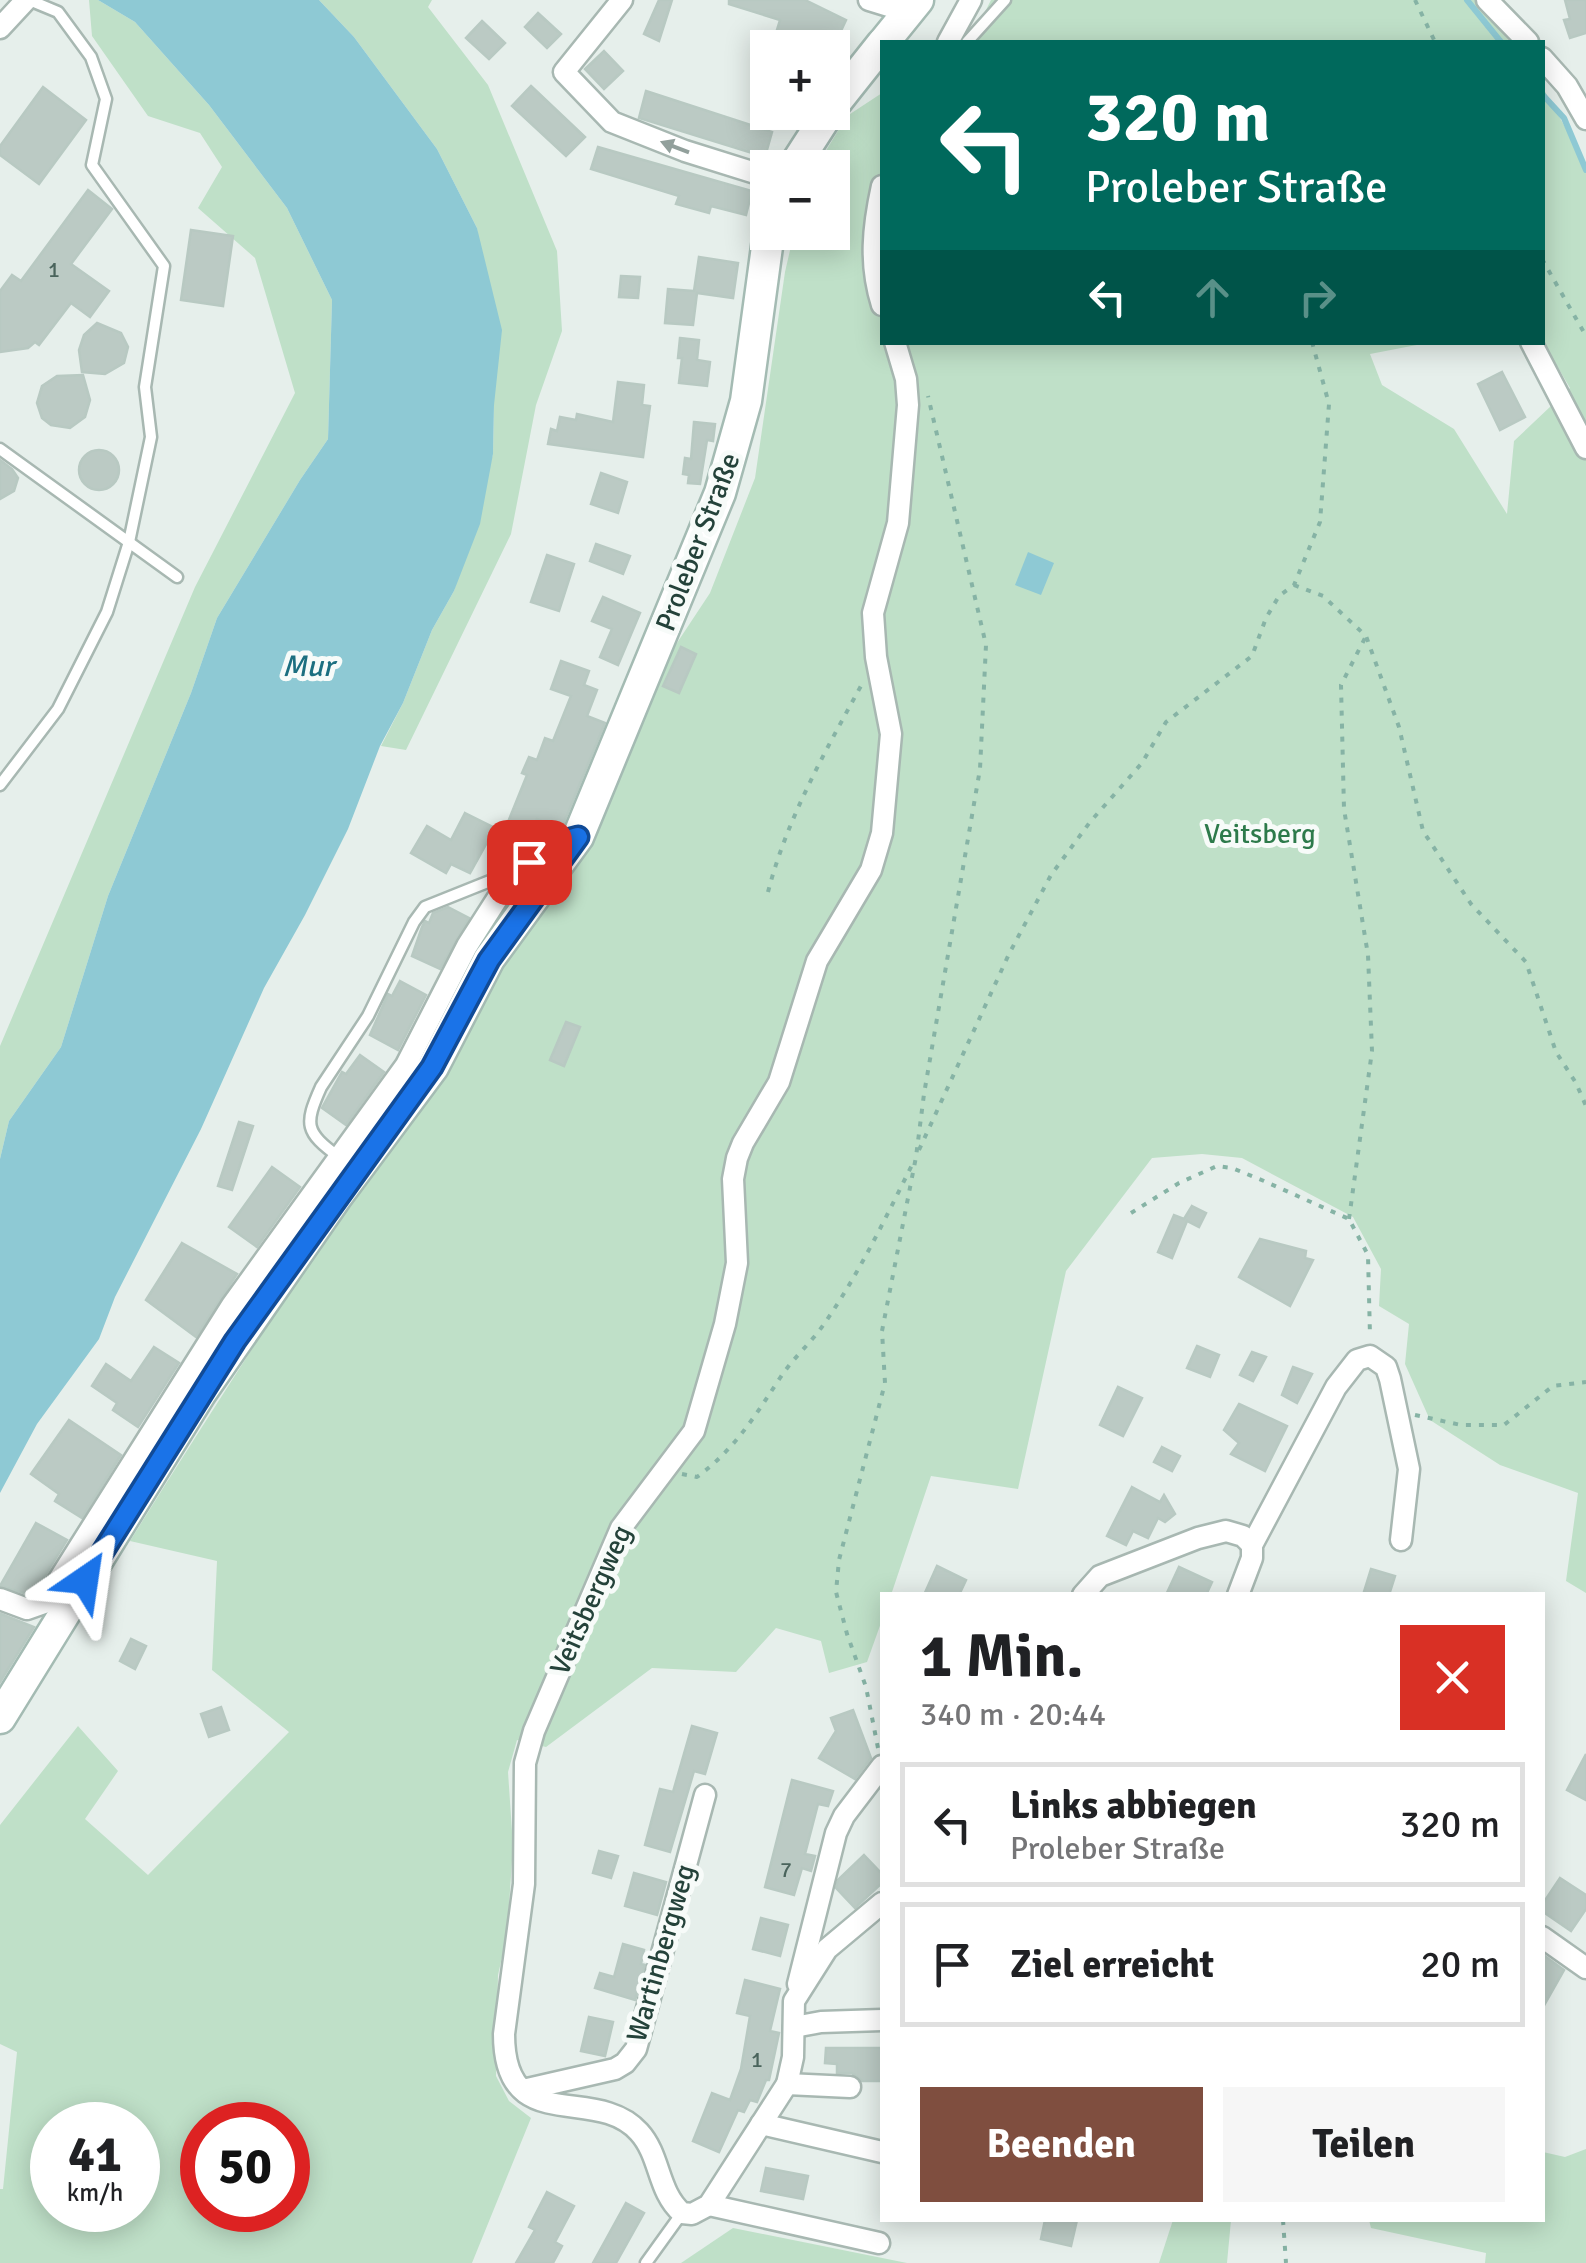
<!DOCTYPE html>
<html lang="de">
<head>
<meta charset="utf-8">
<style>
  :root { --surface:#fff; --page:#f6f6f6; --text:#202124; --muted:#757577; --line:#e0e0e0; --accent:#7f4e3f }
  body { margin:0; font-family:Signika,sans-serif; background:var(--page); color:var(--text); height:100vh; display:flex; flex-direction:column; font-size:38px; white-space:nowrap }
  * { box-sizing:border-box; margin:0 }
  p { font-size:32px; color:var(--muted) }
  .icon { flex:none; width:55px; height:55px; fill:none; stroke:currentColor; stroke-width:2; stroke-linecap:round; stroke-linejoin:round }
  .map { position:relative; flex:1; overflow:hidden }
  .sheet { position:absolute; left:880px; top:1592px; width:665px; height:630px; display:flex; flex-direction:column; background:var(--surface); border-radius:0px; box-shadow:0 5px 25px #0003 }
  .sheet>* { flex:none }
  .hud { position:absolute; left:880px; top:40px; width:665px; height:305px; border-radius:0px; box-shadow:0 5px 25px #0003; background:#00695c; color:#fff; overflow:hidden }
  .tools { position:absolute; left:750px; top:30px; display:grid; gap:20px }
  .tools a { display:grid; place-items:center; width:100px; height:100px; border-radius:0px; background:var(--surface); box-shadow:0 5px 25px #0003; font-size:50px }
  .speed { position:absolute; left:30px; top:2102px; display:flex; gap:20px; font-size:50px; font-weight:700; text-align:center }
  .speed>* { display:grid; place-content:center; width:130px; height:130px; border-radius:50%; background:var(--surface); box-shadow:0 5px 25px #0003; line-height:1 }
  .speed small { font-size:25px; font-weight:400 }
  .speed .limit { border:15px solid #d22; background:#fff; color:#111 }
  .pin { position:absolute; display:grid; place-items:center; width:85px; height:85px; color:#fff; margin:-42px; border-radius:20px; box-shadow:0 5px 15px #0006 }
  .me { position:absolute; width:110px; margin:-55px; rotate:32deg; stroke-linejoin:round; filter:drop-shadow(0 0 8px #0008) }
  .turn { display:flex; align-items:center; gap:35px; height:210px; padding:0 40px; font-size:45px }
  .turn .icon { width:130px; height:130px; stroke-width:2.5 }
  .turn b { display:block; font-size:70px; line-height:85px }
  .lanes { display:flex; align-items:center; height:95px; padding:0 40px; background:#0003; justify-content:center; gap:50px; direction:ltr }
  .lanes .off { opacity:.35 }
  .round { display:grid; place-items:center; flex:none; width:105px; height:105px; border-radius:0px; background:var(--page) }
  .head { display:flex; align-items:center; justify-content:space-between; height:170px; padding:0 40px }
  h1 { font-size:60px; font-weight:700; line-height:75px }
  .cta { display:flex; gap:20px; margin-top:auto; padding:20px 40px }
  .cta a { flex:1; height:115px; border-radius:0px; background:var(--accent); color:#fff; font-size:40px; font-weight:700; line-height:115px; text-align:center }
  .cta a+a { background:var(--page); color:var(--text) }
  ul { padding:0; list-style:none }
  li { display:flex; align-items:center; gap:30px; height:125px; margin:0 20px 15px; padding:0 20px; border:5px solid var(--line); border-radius:0px }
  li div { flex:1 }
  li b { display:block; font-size:38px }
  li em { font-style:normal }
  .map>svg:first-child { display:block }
  .green { fill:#bfe0c8; fill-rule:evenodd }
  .water { fill:#8ec9d4 }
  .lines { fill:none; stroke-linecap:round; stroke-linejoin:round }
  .stream { stroke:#8ec9d4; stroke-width:6 }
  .building { fill:#bbcac4; stroke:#b8c9c2; stroke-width:2.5 }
  .service-casing { stroke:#a8b8b2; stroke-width:15 }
  .minor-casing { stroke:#a8b8b2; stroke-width:25 }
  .secondary-casing { stroke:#a4bbb3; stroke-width:35 }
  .path { stroke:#86b3a5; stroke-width:4; stroke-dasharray:5 8; stroke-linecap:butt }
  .service { stroke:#fff; stroke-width:10 }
  .minor { stroke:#fff; stroke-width:20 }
  .secondary { stroke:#fff; stroke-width:30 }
  .oneway { fill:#92a09c }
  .route-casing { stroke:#114b97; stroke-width:25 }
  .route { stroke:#1a73e8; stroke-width:18 }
  .labels { text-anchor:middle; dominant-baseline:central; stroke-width:10; stroke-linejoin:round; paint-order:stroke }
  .number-label { font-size:22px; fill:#4a645c }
  .street-label { font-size:28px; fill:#24423a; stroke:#f7fbf9 }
  .park-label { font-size:28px; fill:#2d7a4b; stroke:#f7fbf9 }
  .water-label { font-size:30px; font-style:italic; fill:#1c6f80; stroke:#f7fbf9 }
</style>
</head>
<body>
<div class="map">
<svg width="1586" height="2263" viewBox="0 0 1586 2263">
  <rect width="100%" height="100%" fill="#e6efeb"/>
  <g class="green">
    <path d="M89,0h9l37,22 74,83 78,103 45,92 -4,139 -28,41 -83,138 -26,75 -83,203 -47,151 -52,74 -9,38v-113l195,-459 100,-194 -40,-135 -57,-50 24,-41 -22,-34 -52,-17 -56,-80z"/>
    <path d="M319,0h113l-4,7 60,78 69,166 5,80 -26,74 -25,129 -105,216 -25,-4 22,-43 29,-73 22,-39 39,-137 1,-49 -17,-177 -40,-79 -83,-112z"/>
    <path d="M991,0h484l35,42h-540z"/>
    <path d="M1543,88l43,76v1429l-20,-12 12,-88 -78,-28 -70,-45 -25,-56 4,-40 -30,-18 2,-37 -28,-52 -111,-59 -40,-4 -50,4 -86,113 -48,218 -87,-13 -40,119h-9v25l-15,42 -38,11 -8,-32 -45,-13 -40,44 -84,-4 -106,79 -29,-7 -9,32 5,74 -6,89 -9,40 -2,101 13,25 22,17 -59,145h-472v-74h3l14,-137 -17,-8v-219l78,-99 40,45 -33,48 63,56 141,-143 -77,-62 5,-109 -87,-20c157,-252 324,-497 481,-749h3l4,-11 -2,-2 53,-124 41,-62 45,-115 30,-206 9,-39 38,-1v-64l-16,-1 31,-51 35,-23v249l545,1 -57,11 12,31 72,44 53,85 7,-73 56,-53 -27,-46zM52,2125h86v85h-86zM202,2125h86v85h-86z"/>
    <path d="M1586,2149v114h-101l1,-10 -115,-25 -2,-8h173l1,-68 22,5z"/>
    <path d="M1173,2220h58l-4,43h-68z"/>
    <path d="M733,2228l174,35h-226z"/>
  </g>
  <g class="water">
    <path d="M98,0h221l35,37 83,112 40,79 25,102 -8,75 -1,49 -13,70 -26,67 -22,39 -29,73 -23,43 -32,83 -43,86 -41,73 -63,141 -86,168 -16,42 -62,85 -37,69v-334l9,-38 52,-74 47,-151 83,-203 26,-75 83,-138 28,-41 4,-139 -45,-92 -78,-103 -74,-83z"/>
    <path d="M1028,552l26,11 -13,32 -26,-10z"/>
  </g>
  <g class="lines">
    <g class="stream">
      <path d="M1467,0l34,42"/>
      <path d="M1542,94l22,24 22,52"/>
    </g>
  </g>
  <g class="building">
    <path d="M659,0h13l-13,41 -15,-7z"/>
    <path d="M729,0h76l41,20 -13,28h-47l-13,-5 7,-23 -51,-16z"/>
    <path d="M1565,0h21v33l-16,5 -6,-18 6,-1z"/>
    <path d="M538,13l23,21 -14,14 -22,-21z"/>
    <path d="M482,21l23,22 -16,16 -23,-21z"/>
    <path d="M604,51l19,20 -19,18 -19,-20z"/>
    <path d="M531,86l54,51 -19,19 -54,-50z"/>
    <path d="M43,87l43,33 -47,64 -39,-29v-9z"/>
    <path d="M646,91l126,41 -7,25 -126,-39z"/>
    <path d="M598,147l154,44 -6,24 -35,-9 -2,7 -33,-9 3,-8 -88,-27z"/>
    <path d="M88,190l24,19 -41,55 38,27 -19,26 -19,-14 -32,42 -4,-3 -7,6 -28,4v-61l12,-16 9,6z"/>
    <path d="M191,230l42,6 -10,70 -42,-6z"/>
    <path d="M699,257l39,6 -5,35 -36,-5 -4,32 -28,-2 3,-34 26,2z"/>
    <path d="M621,276l19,1 -2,21 -19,-1z"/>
    <path d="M97,323l24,10 7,14 -4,16 -19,11 -23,-2 -3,-22 5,-15z"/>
    <path d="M680,338l19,2 -2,20 13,2 -3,24 -28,-3 3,-25h-4z"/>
    <path d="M1502,372l23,45 -25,13 -22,-46z"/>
    <path d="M83,375l7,25 -5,17 -15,11 -19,-3 -9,-7 -5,-15 5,-17 15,-10z"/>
    <path d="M618,382l26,3 -2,20 8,1 -7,51 -95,-13 3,-15 6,2 3,-14 16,3 1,-6 36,8z"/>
    <path d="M694,422l21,2 -2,17 -6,-1 -7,44 -12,-1 1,-8 -6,-1 2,-16 6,1z"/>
    <circle cx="99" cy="470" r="20"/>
    <path d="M0,460l12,9 6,9 -4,13 -14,8z"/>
    <path d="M601,473l26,9 -9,31 -27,-9z"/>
    <path d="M596,544l34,12 -7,18 -33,-13z"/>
    <path d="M547,555l27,9 -15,47 -28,-9z"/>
    <path d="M603,597l37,16 -22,52 -18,-8 12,-28 -20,-8z"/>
    <path d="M681,647l15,7 -17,39 -16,-7z"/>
    <path d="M561,661l28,10 -5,14 13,5 -10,26 18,7 -43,104 -5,1 -20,-9 -12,28 -5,3 -20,-8 27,-67 -5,-2 7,-16 8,3 8,-22 8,3 18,-45 -20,-7z"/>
    <path d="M465,813l30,15 -25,45 -19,-9 -5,9 -35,-20 16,-27 24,14z"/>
    <path d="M448,907l21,11 -29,51 -28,-13 10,-29 3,-6 4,2 4,-10z"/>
    <path d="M400,981l26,14 -28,55 -28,-15 18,-41 4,2z"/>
    <path d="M566,1022l14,5 -16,39 -14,-6z"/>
    <path d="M360,1055l24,17 -38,53 -24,-17 20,-36 4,2z"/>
    <path d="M239,1122l14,4 -21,64 -14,-4z"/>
    <path d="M272,1167l28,20 -43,60 -28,-20z"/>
    <path d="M1192,1206l14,7 -7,14 -12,-6 -15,37 -14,-6 16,-37 10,4z"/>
    <path d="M1260,1239l46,12 -1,7 8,2 -23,46 -51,-29z"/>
    <path d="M182,1243l55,31 -41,63 -50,-37z"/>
    <path d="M1197,1346l22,9 -9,22 -23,-9z"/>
    <path d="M154,1347l25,16 -41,64 -25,-17 4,-7 -25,-17 14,-22 25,17z"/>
    <path d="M1252,1352l14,5 -13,24 -13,-6z"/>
    <path d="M1293,1367l19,7 -15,29 -15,-8z"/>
    <path d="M1118,1387l24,11 -19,38 -23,-11z"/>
    <path d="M1239,1404l48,22 -22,45 -34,-17 8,-11 -15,-13z"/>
    <path d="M69,1420l52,35 -39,63 -27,-17 4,-7 -28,-20z"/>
    <path d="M1162,1447l18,9 -8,15 -18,-9z"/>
    <path d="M1132,1487l28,15 4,-7 11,19 -10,8 -7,-4 -10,20 -15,-7 -7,14 -19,-9z"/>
    <path d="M36,1523l31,17 -32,52 -8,2 -27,-8z"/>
    <path d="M937,1566l29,14 -7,15h-35z"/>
    <path d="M1179,1567l33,15 -6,13h-40z"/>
    <path d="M1371,1569l24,7 -6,19h-26z"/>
    <path d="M1,1614l33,13 -34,55v-65z"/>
    <path d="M131,1639l15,7 -11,23 -15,-8z"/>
    <path d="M221,1707l8,23 -20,7 -8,-23z"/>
    <path d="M853,1710l18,48 -16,21 -36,-21 17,-27 -5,-13z"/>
    <path d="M692,1726l25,7 -12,41 -11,-3 -24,81 -25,-7 15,-56 13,3z"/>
    <path d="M1586,1754v46l-19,-10z"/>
    <path d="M792,1780l41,11 -5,15 -10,-2 -13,50 10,2 -4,15 -9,-3 -8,27 -29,-8z"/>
    <path d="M599,1851l19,5 -7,22 -18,-5z"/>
    <path d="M864,1855l18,19v9l-27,25 -19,-20 2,-8z"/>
    <path d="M634,1873l32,9 -9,33 -32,-9z"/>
    <path d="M1560,1878l26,17v14l-15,22 -29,-20v-6z"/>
    <path d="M761,1918l27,7 -8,31 -27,-7z"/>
    <path d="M623,1944l21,6 -3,14 4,1 -10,35 -40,-12 5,-15 14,4z"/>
    <path d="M1542,1954l22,16 -22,39z"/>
    <path d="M745,1980l35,9 -10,42 9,2 -10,47h-3l-9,22 -7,-2 -6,12 -6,-2 -19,42 -26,-11 19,-48 18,7 11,-31 9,-53 -13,-3z"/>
    <path d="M589,2017l24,5 -8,34 -24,-5z"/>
    <path d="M826,2048h56v33h-20l-10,-8h-15v-9l-12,-1z"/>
    <path d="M766,2168l42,8 -5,23 -42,-8z"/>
    <path d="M547,2192l27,14 -19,36 7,4 -9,17h-37l19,-33 -6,-3z"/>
    <path d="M626,2203l18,10 -28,50h-23z"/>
    <path d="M1045,2220h32l-6,26 -30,-7z"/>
  </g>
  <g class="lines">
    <g class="service-casing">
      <g id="service">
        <path d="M967,42l38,-42"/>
        <path d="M0,449l177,128"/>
        <path d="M0,785l58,-76 49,-97 22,-70 22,-105 -6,-50 19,-121 -72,-101 14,-66 -15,-42 -33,-45 -29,-12"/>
        <path d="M339,1157c-34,-25 -35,-32 -18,-70l47,-71 46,-94 11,-15 85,-34"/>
        <path d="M646,2263l36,-50"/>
      </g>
    </g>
    <g class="minor-casing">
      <g id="minor">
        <path d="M622,0l-58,72 48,50 73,29 83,26"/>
        <path d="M869,0l39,12"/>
        <path d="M1487,0l41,42"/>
        <path d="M0,28l26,-28"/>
        <path d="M948,42l23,-42"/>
        <path d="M1542,58l25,28 19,33"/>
        <path d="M882,186c-9,41 -13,78 0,119"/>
        <path d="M1531,342l55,106"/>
        <path d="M1083,1595l17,-19 98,-38 28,-7 17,5 9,9"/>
        <path d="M1238,1595l14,-37v-13l84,-158 21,-27 13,-4 16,11 4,12 19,90 -8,71"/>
        <path d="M0,1599l27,10 17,-6 188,-298 174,-240 61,-119 48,-75 37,-27 26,-7"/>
        <path d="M882,1903l-55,46 -33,52 -1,56 -6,27 -78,121 -17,9 -10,-1c-25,-22 -21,-57 -43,-81 -44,-49 -135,7 -135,-98l20,-150 1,-121 9,-32 87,-203 73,-97 31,-107 12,-61 -4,-84 4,-21 6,-15 36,-61 38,-121 54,-91 11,-37 9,-99 -15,-77 -3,-44 25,-90 10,-118 -2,-26 -11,-37"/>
        <path d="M1542,1937l44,31"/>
        <path d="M798,1984l38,-151 8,-17 38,-50"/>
        <path d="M794,2027l27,-5 61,-2"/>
        <path d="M787,2084l63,3"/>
        <path d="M523,2090l92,-21 10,-6 11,-14 69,-254"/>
        <path d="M761,2124l121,28"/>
        <path d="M709,2205l170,38"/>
      </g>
    </g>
    <g class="secondary-casing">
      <g id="secondary">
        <path d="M884,42l34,-42"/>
        <path d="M832,107l50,-63"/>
        <path d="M793,168l36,-56"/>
        <path d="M0,1718l200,-324 137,-198 96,-129 56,-108 89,-122 142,-344 26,-92 23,-169"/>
      </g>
    </g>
    <g class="path">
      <path d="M1415,0l20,42"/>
      <path d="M1542,259l44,77"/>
      <path d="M1294,585l29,11 43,40 33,91 24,104 48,73 55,58 30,90 20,31 10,23"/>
      <path d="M768,892c19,-74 58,-142 94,-208"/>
      <path d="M919,1150l90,-196 42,-79 39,-53 52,-59 24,-41 86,-66 14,-38 13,-22 15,-11 26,-63 9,-118 -17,-62"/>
      <path d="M1131,1213l48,-30 38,-17 15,2 32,13 85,38 19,36 2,81"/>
      <path d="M1349,1219l23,-168 -4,-96 -24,-146 -3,-124 25,-49"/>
      <path d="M1415,1415l46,10h43l49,-39 33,-4"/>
      <path d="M682,1474l15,3c38,-28 58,-61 83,-99 13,-20 31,-35 44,-54 35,-50 62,-107 89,-161"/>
      <path d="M878,1748l-12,-61 -19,-53 -11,-42 3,-32 46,-177 -3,-52 34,-174 8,-63 56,-325 6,-124 -58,-249"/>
      <path d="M1283,2220l3,43"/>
    </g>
    <use href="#service" class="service"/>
    <use href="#minor" class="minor"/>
    <use href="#secondary" class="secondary"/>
  </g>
  <defs><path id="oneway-solid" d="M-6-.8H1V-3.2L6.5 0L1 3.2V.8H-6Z" transform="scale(2.5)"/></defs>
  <use class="oneway" href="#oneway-solid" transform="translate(675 147) rotate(-159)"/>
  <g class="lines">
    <g class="route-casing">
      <path id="route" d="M85,1580l150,-239 197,-274 57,-107 89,-123 -26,7 -23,18"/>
    </g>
    <use href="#route" class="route"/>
  </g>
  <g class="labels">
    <g class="number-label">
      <text x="54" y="269">1</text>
      <text x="786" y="1869">7</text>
      <text x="757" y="2059">1</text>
    </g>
    <g class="street-label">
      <text transform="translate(698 542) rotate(-69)">Proleber Straße</text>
      <text transform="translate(591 1600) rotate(-66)">Veitsbergweg</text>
      <text transform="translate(661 1953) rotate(-74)">Wartinbergweg</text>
    </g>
    <g class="park-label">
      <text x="1260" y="834">Veitsberg</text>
    </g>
    <g class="water-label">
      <text x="308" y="666">Mur</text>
    </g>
  </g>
</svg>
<div class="tools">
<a>+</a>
<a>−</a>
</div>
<div class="speed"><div>41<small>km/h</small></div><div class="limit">50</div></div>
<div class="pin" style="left:529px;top:862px;background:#d93025"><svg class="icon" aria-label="arrive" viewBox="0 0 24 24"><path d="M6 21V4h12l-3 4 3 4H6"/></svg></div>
<svg class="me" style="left:85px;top:1580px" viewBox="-20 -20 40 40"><path d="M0-17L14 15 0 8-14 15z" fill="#1a73e8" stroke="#fff" stroke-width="4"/></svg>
<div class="hud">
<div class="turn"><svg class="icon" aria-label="left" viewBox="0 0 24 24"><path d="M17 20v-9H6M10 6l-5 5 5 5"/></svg><div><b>320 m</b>Proleber Straße</div></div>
<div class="lanes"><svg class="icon" aria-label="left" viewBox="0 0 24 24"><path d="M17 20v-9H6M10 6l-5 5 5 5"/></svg><svg class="icon off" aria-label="ahead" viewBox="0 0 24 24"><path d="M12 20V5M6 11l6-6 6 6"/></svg><svg class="icon off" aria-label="right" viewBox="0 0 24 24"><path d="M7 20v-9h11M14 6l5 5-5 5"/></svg></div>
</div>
<section class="sheet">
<div class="head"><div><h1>1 Min.</h1><p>340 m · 20:44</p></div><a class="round" style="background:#d93025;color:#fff"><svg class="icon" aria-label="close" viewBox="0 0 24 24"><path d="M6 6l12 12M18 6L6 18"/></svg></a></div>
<ul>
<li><svg class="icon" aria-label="left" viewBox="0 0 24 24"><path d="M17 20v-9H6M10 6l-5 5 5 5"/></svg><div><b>Links abbiegen</b><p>Proleber Straße</p></div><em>320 m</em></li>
<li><svg class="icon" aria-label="arrive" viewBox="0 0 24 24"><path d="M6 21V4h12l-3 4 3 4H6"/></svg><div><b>Ziel erreicht</b></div><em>20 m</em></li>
</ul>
<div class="cta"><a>Beenden</a><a>Teilen</a></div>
</section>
</div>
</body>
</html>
